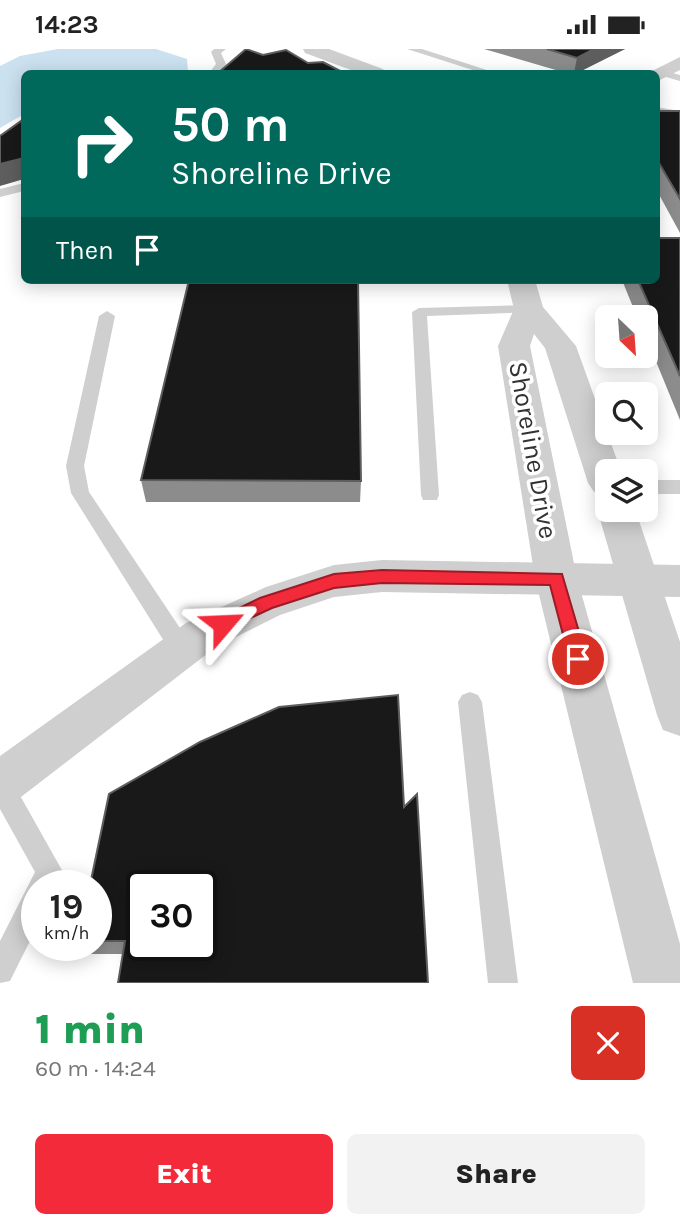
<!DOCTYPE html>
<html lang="en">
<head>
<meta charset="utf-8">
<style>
  :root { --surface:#fff; --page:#f2f2f2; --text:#222; --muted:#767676; --accent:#f22a3a }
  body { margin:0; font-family:Karla,sans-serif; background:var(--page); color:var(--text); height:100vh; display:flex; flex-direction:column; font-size:26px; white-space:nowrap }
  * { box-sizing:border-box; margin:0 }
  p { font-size:23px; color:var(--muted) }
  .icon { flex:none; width:38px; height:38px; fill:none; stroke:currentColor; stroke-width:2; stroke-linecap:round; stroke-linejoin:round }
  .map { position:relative; height:934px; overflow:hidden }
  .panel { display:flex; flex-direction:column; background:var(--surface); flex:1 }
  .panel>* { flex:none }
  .guide { position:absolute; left:21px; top:21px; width:639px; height:214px; border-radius:10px; box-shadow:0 4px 18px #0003; background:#00695c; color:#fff; overflow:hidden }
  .needle { width:46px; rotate:155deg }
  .fabs { position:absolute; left:595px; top:256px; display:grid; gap:14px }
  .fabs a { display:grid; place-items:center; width:63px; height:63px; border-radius:10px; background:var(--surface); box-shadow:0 4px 18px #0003; font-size:35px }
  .speed { position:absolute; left:21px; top:821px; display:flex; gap:14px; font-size:35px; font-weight:700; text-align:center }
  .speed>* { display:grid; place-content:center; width:91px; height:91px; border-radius:50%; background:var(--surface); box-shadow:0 4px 18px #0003; line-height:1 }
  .speed small { font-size:18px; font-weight:400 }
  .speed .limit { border:4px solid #111; border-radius:10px; background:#fff; color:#111 }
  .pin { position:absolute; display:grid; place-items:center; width:60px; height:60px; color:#fff; margin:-30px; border:4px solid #fff; border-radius:50%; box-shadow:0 2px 7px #0007 }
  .me { position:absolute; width:77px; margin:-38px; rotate:64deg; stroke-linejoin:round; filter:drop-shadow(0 0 5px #0008) }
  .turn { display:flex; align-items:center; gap:24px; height:147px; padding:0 35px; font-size:32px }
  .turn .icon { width:91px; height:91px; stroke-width:2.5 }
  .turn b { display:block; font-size:49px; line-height:60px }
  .then { display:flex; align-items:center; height:66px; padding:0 35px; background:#0003; gap:14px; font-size:26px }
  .round { display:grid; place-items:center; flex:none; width:74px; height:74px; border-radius:10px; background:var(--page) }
  .head { display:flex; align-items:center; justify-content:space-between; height:119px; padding:0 35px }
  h1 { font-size:42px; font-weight:800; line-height:52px; color:#1e9e55 }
  .primary-button { display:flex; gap:14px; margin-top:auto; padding:14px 35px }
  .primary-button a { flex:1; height:80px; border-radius:10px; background:var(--accent); color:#fff; font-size:28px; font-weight:800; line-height:80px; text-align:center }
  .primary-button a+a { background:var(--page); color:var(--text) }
  .status { display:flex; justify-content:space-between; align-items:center; height:49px; padding:0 35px; background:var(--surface); direction:ltr }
  .status svg { height:19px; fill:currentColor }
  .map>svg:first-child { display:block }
  .water { fill:#cbe1f0 }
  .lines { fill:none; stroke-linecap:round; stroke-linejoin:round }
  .service { fill:#cfcfcf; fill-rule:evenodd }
  .minor { fill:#cfcfcf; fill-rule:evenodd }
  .tertiary { fill:#cfcfcf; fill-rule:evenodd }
  .wall { fill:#8c8c8c }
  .shaded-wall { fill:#5e5e5e }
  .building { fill:#191919; stroke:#5e5e5e; stroke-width:2; fill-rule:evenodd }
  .route { fill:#f22a3a; stroke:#9d1b26; stroke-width:2 }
  .labels { text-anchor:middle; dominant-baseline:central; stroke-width:7; stroke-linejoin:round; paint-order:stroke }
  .street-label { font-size:26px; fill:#323232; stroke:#fff }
</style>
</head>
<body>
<div class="status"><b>14:23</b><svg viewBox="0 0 49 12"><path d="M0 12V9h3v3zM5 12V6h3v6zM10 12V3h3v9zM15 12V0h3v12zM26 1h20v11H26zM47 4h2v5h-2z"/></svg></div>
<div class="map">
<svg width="680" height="934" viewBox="0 0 680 934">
  <rect width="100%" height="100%" fill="#fff"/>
  <path class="water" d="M58,0h98l31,10 1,13 -164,1v41l-24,14v-62l20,-10z"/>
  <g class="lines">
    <g class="service">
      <path d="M226,0l-5,4 5,11 -7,9h-10l7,-9 -5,-12 3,-3z"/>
      <path d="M407,0h15l74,24h-14z"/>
      <path d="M662,21l18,5v6l-21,-6v-4z"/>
      <path d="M656,58l24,4v6l-24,-4z"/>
      <path d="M24,134v8l-24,6v-8z"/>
      <path d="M529,256l7,4 -2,3 -107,4 12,179 -2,5h-14l-2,-5 -9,-183 7,-4z"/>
      <path d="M107,262l8,5 -31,150 5,26 101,151 3,7 -3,7 -8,2 -8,-2 -103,-164 -5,-27 33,-150z"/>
      <rect x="646" y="431" width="34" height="14"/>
      <path d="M470,643l8,3 4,7 36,281h-30l-30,-281 4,-7z"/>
      <path d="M0,724l9,3 54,96 -6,13h-20v42l-27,54 -10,2v-42l35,-69 -35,-63z"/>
    </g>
    <g class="minor">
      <path d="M680,8v13l-24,12v-9h-8z"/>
      <path d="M382,511l298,5v32l-298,-5 -48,5 -54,18 -64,32 -199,153 -17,7v-51l186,-133 80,-36 68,-22z"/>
    </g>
    <g class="tertiary">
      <path d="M303,0h26l54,20 3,4h-27l-54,-20z"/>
      <path d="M507,231h28l8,27 33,39 45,125h-14v25l-13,-4 -6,-9 -43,-135 -11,-14 -4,12 47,232 103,366v39h-47l-98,-405 -37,-232 16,-37z"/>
      <path d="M607,449v11h28l45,133v94l-17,-6 -6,-15 -60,-206 5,-10z"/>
    </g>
  </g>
  <g class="wall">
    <path d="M484,0h141l-48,24h-11z"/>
    <path d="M656,62h24v122l-24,-44z"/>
    <path d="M680,189v182l-34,-83v-20h-9l-15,-37h34z"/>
    <path d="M141,431l220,1 -1,21h-214z"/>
    <path d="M404,758l24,176 -306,-29h-31l-8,-9h13v-60z"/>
  </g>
  <g class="shaded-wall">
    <path d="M594,0h31l-48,24h-3l3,-15z"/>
    <path d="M24,109v21l-24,7v-22z"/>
  </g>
  <g class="building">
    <path d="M246,0l17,6 23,-5 22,13 15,-1 21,11h-126z"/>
    <path d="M547,0h47l-17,9z"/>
    <path d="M656,62h24v88l-24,-41z"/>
    <path d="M21,72h3v37l-24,6v-28z"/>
    <path d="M656,189h24v138l-42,-96h18z"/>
    <path d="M189,231h169l3,201 -220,-1z"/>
    <path d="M398,646l6,112 13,-13 11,189h-310l7,-42h-29v-56h-6l19,-91 91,-52 79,-35zM142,836h59v60h-59z"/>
  </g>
  <path class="route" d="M382,521l180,4 25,85 -3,6 -6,2 -7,-2 -21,-80 -168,-2 -48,5 -62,20 -49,23 -6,-2 -3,-5 3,-5 43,-21 74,-24z"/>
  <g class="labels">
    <g class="street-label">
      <text transform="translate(533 401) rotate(80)">Shoreline Drive</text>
    </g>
  </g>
</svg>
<div class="fabs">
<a><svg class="needle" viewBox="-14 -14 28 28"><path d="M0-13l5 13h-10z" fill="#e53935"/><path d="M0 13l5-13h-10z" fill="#767676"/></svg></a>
<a><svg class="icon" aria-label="search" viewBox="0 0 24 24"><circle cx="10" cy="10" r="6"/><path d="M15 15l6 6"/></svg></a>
<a><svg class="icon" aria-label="layers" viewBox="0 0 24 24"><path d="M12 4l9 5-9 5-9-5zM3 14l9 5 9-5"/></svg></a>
</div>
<div class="speed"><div>19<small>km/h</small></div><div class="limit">30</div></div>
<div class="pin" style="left:578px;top:610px;background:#d93025"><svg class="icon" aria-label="arrive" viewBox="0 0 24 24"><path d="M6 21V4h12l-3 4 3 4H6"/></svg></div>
<svg class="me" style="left:223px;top:575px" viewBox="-20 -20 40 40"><path d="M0-17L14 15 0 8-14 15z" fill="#f22a3a" stroke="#fff" stroke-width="4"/></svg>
<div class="guide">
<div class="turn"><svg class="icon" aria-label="right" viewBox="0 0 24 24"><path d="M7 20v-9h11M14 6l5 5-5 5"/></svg><div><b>50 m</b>Shoreline Drive</div></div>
<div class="then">Then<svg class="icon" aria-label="arrive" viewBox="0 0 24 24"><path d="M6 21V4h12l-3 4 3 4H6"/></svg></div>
</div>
</div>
<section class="panel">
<div class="head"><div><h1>1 min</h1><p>60 m · 14:24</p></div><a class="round" style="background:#d93025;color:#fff"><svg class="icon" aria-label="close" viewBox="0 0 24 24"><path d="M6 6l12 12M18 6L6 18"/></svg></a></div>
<div class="primary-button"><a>Exit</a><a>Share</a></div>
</section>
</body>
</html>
